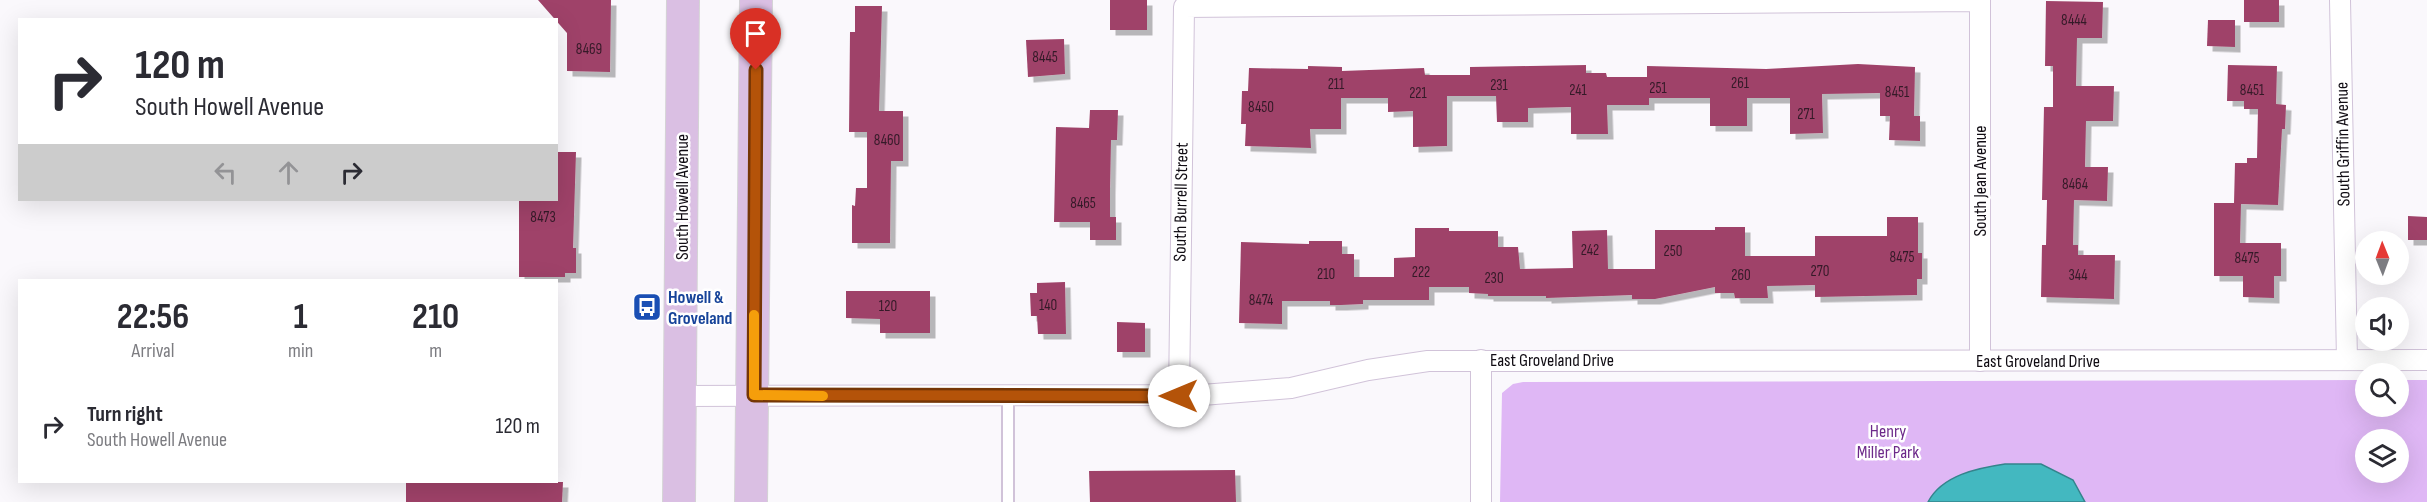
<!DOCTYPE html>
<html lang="en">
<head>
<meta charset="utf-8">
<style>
  :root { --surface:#fff; --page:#f2f2f3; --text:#2b2b33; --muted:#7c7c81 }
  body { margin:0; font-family:"Sofia Sans Condensed",sans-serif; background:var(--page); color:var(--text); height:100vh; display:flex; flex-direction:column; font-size:22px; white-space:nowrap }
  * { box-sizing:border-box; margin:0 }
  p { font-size:20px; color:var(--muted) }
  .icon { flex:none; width:33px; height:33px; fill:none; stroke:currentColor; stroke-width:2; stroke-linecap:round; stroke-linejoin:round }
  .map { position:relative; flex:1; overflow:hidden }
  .details { position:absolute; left:18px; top:279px; width:540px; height:204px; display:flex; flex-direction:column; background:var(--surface); border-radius:0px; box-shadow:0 6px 24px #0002 }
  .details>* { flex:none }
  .hud { position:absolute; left:18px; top:18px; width:540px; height:183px; border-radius:0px; box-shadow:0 6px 24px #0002; background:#fff; color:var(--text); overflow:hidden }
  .needle { width:39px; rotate:359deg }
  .fabs { position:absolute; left:2355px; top:231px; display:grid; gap:12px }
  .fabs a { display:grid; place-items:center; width:54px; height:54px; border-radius:50%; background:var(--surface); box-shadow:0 6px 24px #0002; font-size:30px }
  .pin { position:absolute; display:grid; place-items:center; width:51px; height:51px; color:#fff; margin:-62px -26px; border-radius:50% 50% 50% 0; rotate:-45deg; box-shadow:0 0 6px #0007 }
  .pin .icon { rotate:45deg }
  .me { position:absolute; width:66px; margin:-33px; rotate:270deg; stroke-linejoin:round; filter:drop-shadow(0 0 4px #0008) }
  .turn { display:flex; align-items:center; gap:21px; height:126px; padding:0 18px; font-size:27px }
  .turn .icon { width:78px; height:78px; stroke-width:2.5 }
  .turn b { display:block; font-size:42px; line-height:51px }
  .lanes { display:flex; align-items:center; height:57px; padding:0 18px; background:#0003; justify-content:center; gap:30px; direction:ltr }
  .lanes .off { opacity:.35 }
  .eta { display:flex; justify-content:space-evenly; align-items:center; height:102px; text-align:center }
  .eta b { font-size:36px; font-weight:700; line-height:42px }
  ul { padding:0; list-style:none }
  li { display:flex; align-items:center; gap:18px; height:90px; padding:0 18px }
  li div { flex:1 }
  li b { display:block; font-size:22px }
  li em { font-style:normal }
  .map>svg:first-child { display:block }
  .green { fill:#dfb7f5; fill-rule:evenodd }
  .water { fill:#43b8c0; stroke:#34848c; stroke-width:1.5 }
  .building { fill:#9f4369; filter:url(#shadow) }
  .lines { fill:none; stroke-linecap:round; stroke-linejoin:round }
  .service-casing { stroke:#d1c3d9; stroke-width:14 }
  .minor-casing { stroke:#d1c3d9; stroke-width:22 }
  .primary-casing { stroke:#d4d3d5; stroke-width:34 }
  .service { stroke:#fff; stroke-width:10 }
  .minor { stroke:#fff; stroke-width:20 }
  .primary { stroke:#dabfe3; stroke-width:32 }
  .route-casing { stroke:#753606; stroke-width:15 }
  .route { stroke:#b45309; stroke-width:10 }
  .slow { stroke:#f59e0b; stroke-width:10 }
  .labels { text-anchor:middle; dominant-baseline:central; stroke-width:5; stroke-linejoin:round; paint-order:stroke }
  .number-label { font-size:15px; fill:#341a28 }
  .street-label { font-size:18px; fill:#100c13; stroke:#fff }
  .transit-label { font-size:18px; font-weight:bold; fill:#164399; stroke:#fff; text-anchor:start }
  .park-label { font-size:18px; fill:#6d2a8a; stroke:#fff }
</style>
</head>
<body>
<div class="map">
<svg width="2427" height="502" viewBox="0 0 2427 502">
  <defs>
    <filter id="shadow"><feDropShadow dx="5.5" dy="5.5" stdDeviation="0" flood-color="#0004"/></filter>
  </defs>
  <rect width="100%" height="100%" fill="#faf8fc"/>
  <path class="green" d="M2365,380l1,26h32l1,-26h28v122h-927l2,-109 11,-9 10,-2zM2366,440h32v32h-32z"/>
  <path class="water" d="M2005,464h36l32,16 12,22h-157c14,-27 50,-34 77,-38z"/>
  <g class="building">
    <path d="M538,0h73l-1,72 -43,-1v-38z"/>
    <rect x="1110" y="0" width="37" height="30"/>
    <rect x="2244" y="0" width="35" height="22"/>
    <path d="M2046,1l57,1 -1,36h-25l-1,48h38l-1,35h-27l-1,46h23l-1,34 -33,-1 -1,45h5v10h37l-1,44 -73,-2 1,-52h4l1,-45h-5l2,-93h9v-41h-8z"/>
    <path d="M855,6h27l-3,105h24v50h-12l-1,82h-38v-38l3,1 1,-18h11v-56h-18l1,-100h5z"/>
    <path d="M2208,20h27v27l-28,-1z"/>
    <path d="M1064,39l1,35 -37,3 -2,-37z"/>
    <path d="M1858,64l57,3 -1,49h6v25l-31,-1 1,-24h-10v-23l-58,1 1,39 -33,1v-36h-43v28h-37v-28h-61v7h-42l1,29h-37v-27l-43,1v14h-31l-1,-26h-49v50l-34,1v-36l-25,1v-14h-47v31h-31l1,19 -66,-2 1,-22h-5l1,-33h6l1,-23 59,1v-3l34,1v4l82,-3 1,7h45v-8l116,-2v8h20l1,4h40v-11l119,3z"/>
    <path d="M2228,65l49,1 -1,38 10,1 -1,24h-3l-4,76 -37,-1 -1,39h41v33h-7v22l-31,-1v-21h-29v-73h20l1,-40h12v-5h10l1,-49h-14v-8h-17z"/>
    <path d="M1090,110h28l-1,30h-6l-1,49v28h6v23h-26v-18h-36l2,-95 33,1z"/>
    <path d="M556,152h20l-3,96h3v25h-11v4h-46v-77h37z"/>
    <path d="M2408,216l19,1v23h-19z"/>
    <path d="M1887,217h31v36h4v26h-5v16l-102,2v-12l-48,1 1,12h-33l-1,-5h-19v-6l-60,12h-23v-4l-86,3v-2h-58v-2l-19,-1v-6h-40v13h-66v4l-22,1h-11v-4h-48v23l-43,-1 2,-81 68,2v-3h33v13h12v23h40v-19l21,-1v-29h34v3h49v16h20l2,22 53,-1 -1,-37 35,-1 1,39h47v-39h60v-3h30v29h70v-20h72z"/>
    <path d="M1065,282l1,52h-28l-1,-18h-6l-1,-23h7v-10z"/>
    <path d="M846,291h84v42h-50v-14l-34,-1z"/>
    <path d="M1117,322l28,1v29h-28z"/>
    <path d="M1235,470l1,32h-146l-1,-31z"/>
    <path d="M406,482h157l-1,20h-156z"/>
  </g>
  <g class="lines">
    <g class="service-casing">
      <path id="service" d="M1008,396v106"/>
    </g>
    <g class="minor-casing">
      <g id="minor">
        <path d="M2340,0l7,360"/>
        <path d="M680,396l522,-1 89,-7 77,-18 60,-9 999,-1"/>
        <path d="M1179,396l5,-389 796,-6v360"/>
        <path d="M1481,502v-142"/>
      </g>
    </g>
    <g class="primary-casing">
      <g id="primary">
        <path d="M679,502l4,-502"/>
        <path d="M751,502l5,-502"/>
      </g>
    </g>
    <use href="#service" class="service"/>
    <use href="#minor" class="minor"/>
    <use href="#primary" class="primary"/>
  </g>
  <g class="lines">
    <g class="route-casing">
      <path id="route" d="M756,70l-2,325 425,1"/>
    </g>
    <use href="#route" class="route"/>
    <path class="slow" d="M754,315v80l69,1"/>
  </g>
  <defs>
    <g id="bus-square" transform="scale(1.5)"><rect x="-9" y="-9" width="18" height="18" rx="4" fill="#1a4fb4" stroke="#fff"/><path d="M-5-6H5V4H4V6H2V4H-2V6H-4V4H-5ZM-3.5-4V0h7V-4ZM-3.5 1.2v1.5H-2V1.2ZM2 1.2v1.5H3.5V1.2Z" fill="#fff"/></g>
  </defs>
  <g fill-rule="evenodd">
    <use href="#bus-square" x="647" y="307"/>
  </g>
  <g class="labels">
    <g class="number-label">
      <text x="2074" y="20">8444</text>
      <text x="589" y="49">8469</text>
      <text x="1045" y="57">8445</text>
      <text x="1740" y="83">261</text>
      <text x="1336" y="84">211</text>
      <text x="1499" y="85">231</text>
      <text x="1658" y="88">251</text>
      <text x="1578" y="90">241</text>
      <text x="2252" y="90">8451</text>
      <text x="1897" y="92">8451</text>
      <text x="1418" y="93">221</text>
      <text x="1261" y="107">8450</text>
      <text x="1806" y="114">271</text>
      <text x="887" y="140">8460</text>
      <text x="2075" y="184">8464</text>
      <text x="1083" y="203">8465</text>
      <text x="543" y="217">8473</text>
      <text x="1590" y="250">242</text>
      <text x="1673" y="251">250</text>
      <text x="1902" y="257">8475</text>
      <text x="2247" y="258">8475</text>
      <text x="1820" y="271">270</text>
      <text x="1421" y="272">222</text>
      <text x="1326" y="274">210</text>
      <text x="1741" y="275">260</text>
      <text x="2078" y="275">344</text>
      <text x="1494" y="278">230</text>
      <text x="1261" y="300">8474</text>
      <text x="1048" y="305">140</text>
      <text x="888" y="306">120</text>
    </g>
    <g class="street-label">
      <text transform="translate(2343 144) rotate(-91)">South Griffin Avenue</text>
      <text transform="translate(1980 181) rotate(-90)">South Jean Avenue</text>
      <text transform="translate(682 197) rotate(-90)">South Howell Avenue</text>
      <text transform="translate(1181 202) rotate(-89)">South Burrell Street</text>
      <text x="1552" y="360">East Groveland Drive</text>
      <text x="2038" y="361">East Groveland Drive</text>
    </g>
    <g class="transit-label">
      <text x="668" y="297">Howell &amp;<tspan x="668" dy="21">Groveland</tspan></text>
    </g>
    <g class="park-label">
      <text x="1888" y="431">Henry<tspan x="1888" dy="21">Miller Park</tspan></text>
    </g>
  </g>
</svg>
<div class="fabs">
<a><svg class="needle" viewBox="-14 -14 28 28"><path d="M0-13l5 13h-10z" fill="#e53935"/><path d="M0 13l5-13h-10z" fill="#7c7c81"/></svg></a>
<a><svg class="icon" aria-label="sound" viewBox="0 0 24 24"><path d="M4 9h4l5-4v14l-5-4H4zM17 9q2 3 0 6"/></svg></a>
<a><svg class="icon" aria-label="search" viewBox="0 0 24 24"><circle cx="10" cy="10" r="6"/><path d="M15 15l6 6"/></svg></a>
<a><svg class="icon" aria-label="layers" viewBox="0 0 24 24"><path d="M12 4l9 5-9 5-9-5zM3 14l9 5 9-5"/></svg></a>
</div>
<div class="pin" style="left:756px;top:70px;background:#d93025"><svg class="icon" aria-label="arrive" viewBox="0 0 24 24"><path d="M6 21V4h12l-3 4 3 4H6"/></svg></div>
<svg class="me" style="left:1179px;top:396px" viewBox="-20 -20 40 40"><circle r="19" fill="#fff"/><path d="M0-13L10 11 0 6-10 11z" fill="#b45309"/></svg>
<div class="hud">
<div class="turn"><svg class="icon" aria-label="right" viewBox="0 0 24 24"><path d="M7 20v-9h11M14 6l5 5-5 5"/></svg><div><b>120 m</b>South Howell Avenue</div></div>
<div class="lanes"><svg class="icon off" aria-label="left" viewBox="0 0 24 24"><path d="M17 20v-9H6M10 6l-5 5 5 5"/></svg><svg class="icon off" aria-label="ahead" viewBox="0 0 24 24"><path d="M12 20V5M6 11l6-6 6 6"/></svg><svg class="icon" aria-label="right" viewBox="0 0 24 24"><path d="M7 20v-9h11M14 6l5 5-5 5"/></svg></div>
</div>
<section class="details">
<div class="eta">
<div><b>22:56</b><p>Arrival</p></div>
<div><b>1</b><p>min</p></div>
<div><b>210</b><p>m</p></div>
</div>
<ul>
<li><svg class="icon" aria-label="right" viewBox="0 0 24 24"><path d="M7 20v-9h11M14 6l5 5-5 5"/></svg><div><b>Turn right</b><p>South Howell Avenue</p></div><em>120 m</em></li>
</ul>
</section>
</div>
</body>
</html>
